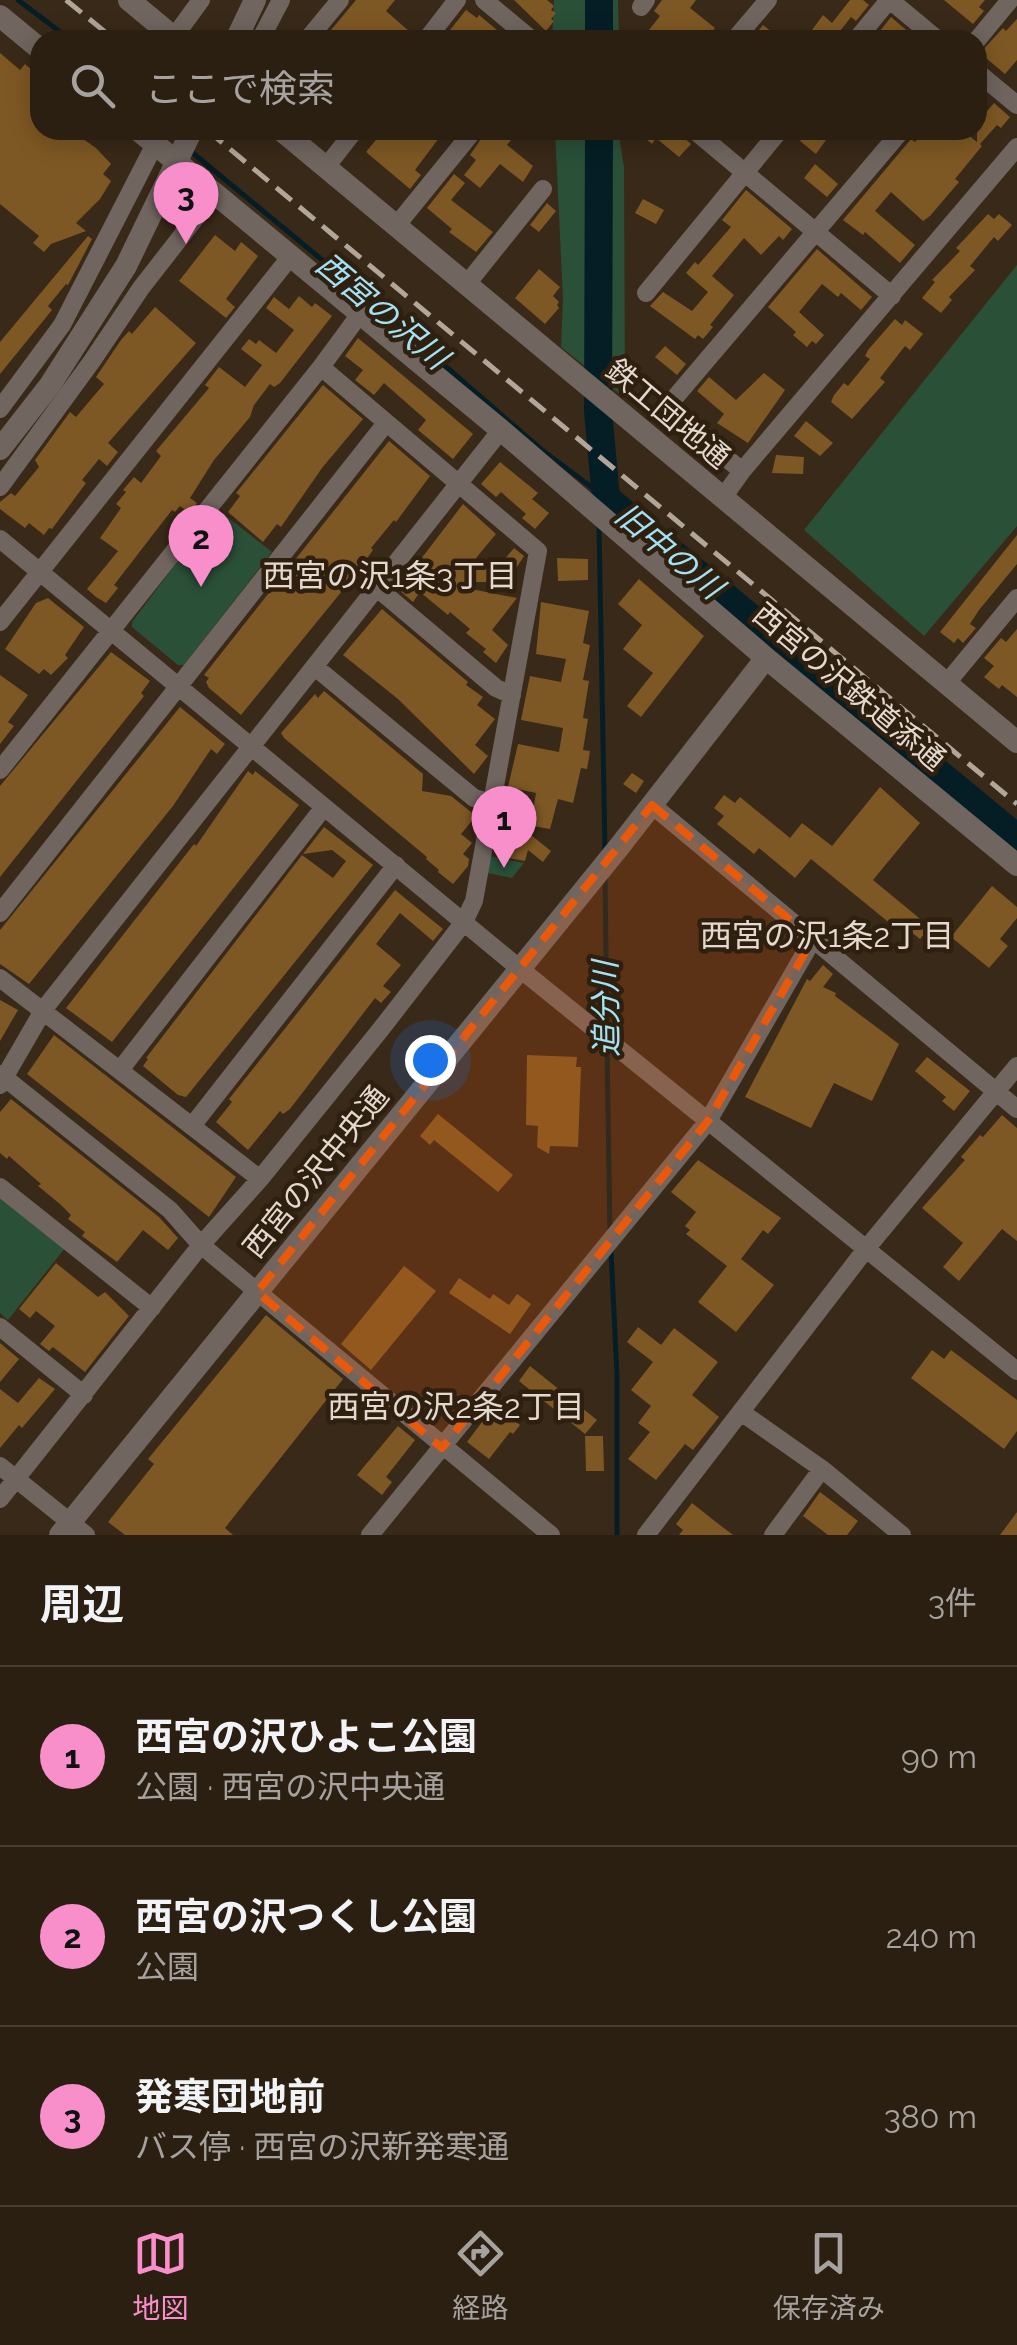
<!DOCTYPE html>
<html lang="ja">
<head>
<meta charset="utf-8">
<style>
	body { margin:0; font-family:Raleway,"Noto Sans JP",sans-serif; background:#33271b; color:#f1f3f6 }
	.you { position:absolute; left:430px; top:1060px; width:35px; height:35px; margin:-25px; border:8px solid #fff; border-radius:50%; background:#1a73e8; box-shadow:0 0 0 15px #1a73e833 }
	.badge { display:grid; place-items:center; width:65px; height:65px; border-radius:50%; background:#f98fca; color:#111; font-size:32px; font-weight:700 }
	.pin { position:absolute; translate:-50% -82px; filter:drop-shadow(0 2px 5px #0008) }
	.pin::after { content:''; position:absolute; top:52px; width:35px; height:30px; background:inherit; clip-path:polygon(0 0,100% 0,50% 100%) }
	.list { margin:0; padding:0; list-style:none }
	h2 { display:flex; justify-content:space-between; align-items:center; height:130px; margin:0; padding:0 40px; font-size:42px }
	h2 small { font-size:32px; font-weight:400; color:#a6a29f }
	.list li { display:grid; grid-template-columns:65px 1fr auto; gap:30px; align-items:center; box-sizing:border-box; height:180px; padding:0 40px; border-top:2px solid #473d32 }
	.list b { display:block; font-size:38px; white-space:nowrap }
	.list p { margin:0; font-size:32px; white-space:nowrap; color:#a6a29f }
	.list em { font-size:32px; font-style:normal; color:#a6a29f }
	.icon { flex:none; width:55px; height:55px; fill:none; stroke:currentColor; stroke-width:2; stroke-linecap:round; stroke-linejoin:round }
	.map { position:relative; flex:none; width:1017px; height:1535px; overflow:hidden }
	.search { position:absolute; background:#2b1f12; box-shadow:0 5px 25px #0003; left:30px; right:30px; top:30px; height:110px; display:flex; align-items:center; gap:25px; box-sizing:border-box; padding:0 35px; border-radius:30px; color:#a6a29f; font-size:38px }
	.sheet { height:670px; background:#2b1f12 }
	nav { display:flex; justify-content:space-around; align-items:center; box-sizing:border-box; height:140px; border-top:2px solid #473d32; background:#2b1f12; font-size:28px; color:#a6a29f }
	nav a { display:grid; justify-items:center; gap:5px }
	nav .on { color:#f98fca }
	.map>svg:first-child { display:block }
	.green { fill:#2a5038 }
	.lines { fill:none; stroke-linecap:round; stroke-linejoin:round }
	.stream { stroke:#051e25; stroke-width:5 }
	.river { stroke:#051e25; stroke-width:28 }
	.building { fill:#7e5824 }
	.minor { stroke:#70655f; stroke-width:18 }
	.tertiary { stroke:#70655f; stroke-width:22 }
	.rail { stroke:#b2a69a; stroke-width:5; stroke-dasharray:20 10; stroke-linecap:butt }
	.tertiary-bridge { stroke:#70655f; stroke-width:22 }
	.marked { fill:#e8590c; fill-opacity:0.2; stroke:#e8590c; stroke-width:8; stroke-dasharray:20 12; stroke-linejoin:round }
	.labels { text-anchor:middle; stroke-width:9; stroke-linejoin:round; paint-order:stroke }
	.street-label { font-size:30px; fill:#e4d9cf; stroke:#2f1f0f }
	.water-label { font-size:32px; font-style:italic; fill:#a3e2f5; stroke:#2f1f0f }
	.neighbourhood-label { font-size:32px; fill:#e4d9cf; stroke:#2f1f0f }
</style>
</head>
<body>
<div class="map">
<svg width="1017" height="1535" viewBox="0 0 1017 1535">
	<rect width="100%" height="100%" fill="#392918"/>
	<path class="green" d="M 554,0 L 618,0 L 619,40 L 552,40 Z
		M 555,130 L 618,130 L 624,167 L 625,398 L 561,347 L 563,299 Z
		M 1017,265 L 1017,526 L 924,636 L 804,530 Z
		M 217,509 L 272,552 L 184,665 L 178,665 L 132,627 L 132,622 Z
		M 490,856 L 524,863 L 512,878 L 487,873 Z
		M 0,1194 L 65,1248 L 8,1320 L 0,1313 Z"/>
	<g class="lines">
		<path class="stream" d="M 18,0 L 71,40
			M 167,130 L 180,142
			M 188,149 L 344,278 L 542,450 L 606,498
			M 599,526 L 605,850
			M 605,876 L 607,1035
			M 607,1046 L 610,1235
			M 611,1251 L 617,1376 L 617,1535"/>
		<path class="river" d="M 599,0 L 599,40
			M 599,130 L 598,411 L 606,498 L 1017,838"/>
	</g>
	<path class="building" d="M 356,0 L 395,0 L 386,11 L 410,32 L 403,40 L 343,40 L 331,30 Z
		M 514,0 L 547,0 L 554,6 L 551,10 L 556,13 L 551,19 L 554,21 L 546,31 Z
		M 662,0 L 696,0 L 690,8 L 715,28 L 705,40 L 641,40 L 660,16 L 654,11 Z
		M 850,0 L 863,0 L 869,5 L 856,21 L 851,17 L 833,40 L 824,40 L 812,30 L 823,15 L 832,23 Z
		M 944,0 L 985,0 L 979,7 L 984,11 L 973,24 Z
		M 466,10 L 477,18 L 479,15 L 509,40 L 442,40 Z
		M 891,17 L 918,40 L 891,40 L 880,31 Z
		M 1017,19 L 1017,60 L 1005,74 L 980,53 L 1003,28 L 1006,31 Z
		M 763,25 L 782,40 L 751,40 Z
		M 0,53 L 20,70 L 25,64 L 40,77 L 40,91 L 33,99 L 40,105 L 40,130 L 70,130 L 96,148 L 111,164 L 103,174 L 111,181 L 100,199 L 76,223 L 86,231 L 51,244 L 44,252 L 33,243 L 39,236 L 0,204 Z
		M 994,103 L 1010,117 L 1001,128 L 997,125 L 980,144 L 982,146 L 955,179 L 959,182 L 930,216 L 923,221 L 891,192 L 875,211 L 915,245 L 900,263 L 865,232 L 863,235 L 843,220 L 911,139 L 915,142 L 926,130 L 962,130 L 977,142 L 977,123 Z
		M 384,130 L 445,130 L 415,170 L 421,175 L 410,189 L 366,152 Z
		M 487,130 L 519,130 L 507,145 L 533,166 L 523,182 L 500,164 L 480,188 L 464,175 L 476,160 L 470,155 Z
		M 635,130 L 675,130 L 691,144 L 679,157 L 656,138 L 652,144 Z
		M 808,130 L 833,130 L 816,154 L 800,141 Z
		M 815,164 L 838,184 L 827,197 L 804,178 Z
		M 454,174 L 465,183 L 451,200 L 493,232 L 476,252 L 449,232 L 452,229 L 427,208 Z
		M 746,190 L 792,229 L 783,240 L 779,236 L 761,255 L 744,238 L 712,276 L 734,295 L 710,325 L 713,327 L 703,339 L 698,335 L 695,339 L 650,306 L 663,292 L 692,311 L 708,292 L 686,273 L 695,262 L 698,265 L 731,227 L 722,220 Z
		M 643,199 L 664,210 L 656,224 L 635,213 Z
		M 547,203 L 556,211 L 539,232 L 530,225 Z
		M 988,214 L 994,219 L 999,214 L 1012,225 L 998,241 L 994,237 L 970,266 L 975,270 L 949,297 L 952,300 L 941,313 L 922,298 L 935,282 L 932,280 L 960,251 L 956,248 Z
		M 215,235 L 235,251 L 241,242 L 258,256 L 226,299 L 235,307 L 226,318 L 179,281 Z
		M 88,236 L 92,239 L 68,285 L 66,284 L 48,306 L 52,310 L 0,374 L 0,342 Z
		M 817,249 L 872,297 L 861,310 L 841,293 L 838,297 L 822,284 L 799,312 L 824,335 L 816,344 L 812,341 L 807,347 L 793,335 L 796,332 L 768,307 Z
		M 539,269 L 560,287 L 553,296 L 559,302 L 557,305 L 559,308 L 545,324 L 515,298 Z
		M 299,296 L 312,307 L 315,303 L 332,316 L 280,383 L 274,387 L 270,384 L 254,405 L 250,417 L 214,460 L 190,498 L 197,503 L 189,513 L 180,506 L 175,512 L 172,510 L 114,585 L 118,588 L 106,603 L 96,597 L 87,589 L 118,551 L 100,538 L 121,508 L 116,504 L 126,492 L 123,490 L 134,477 L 141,483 L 161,456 L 156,451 L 209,388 L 205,385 L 219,367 L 245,387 L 262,365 L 241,349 L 249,339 L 256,344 L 259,340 L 276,353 L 294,330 L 266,308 L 274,297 L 289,309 Z
		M 155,307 L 196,343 L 108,443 L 118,452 L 107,466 L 99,459 L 82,480 L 86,483 L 52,529 L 49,528 L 44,535 L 29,523 L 25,528 L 0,509 L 0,502 L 11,493 L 15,496 L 39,467 L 35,460 L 70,412 L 76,417 L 104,384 L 96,377 L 121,340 L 129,331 L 132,334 Z
		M 895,319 L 902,325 L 905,320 L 923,334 L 910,350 L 905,346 L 880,378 L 885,382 L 852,419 L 831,402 L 834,395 L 844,383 L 848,386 L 870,359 L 865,356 L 868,350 Z
		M 358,338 L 473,434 L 453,459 L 418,430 L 426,420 L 384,383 L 374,395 L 355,380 L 363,370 L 345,356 Z
		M 665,346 L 686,364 L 677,375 L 655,357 Z
		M 764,373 L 785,390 L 748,443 L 717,423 L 724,414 L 697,391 L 709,377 L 736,400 Z
		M 323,385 L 363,419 L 322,468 L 281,527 L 277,524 L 263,542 L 228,512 L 240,496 L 236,493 Z
		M 806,421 L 833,443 L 820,456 L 794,436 Z
		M 389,441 L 430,476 L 396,522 L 394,520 L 371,548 L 373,550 L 351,580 L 241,715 L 209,688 L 206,682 L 209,678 L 204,675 Z
		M 776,455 L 804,457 L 803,474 L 772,473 Z
		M 500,462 L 538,493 L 532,499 L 549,513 L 535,529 L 522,518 L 526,514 L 501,492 L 496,497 L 481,484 Z
		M 463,504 L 496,534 L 476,558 L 493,573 L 514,548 L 524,556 L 507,582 L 472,582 L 471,589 L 517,598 L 492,630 L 508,645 L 496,663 L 483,652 L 486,649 L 466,633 L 470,629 L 450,612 L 448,615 L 420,592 L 413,602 L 398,589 Z
		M 1017,535 L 1017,564 L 979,610 L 970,624 L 976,628 L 963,643 L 958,638 L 954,643 L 940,632 Z
		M 557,558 L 588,559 L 588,580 L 558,581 Z
		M 639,579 L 704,636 L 641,717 L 627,706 L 653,673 L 623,649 L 642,625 L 618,604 Z
		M 48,598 L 84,627 L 65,655 L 68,658 L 51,675 L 44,669 L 39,674 L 5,649 L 36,603 Z
		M 541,602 L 589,611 L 583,643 L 590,645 L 583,680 L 589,681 L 583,718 L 588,719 L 583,750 L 590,751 L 587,769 L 581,768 L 573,803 L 558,799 L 550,829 L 516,823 L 551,851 L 543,862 L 528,850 L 525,861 L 508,858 L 512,830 L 500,827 L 504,809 L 532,816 L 536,793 L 508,787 L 518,744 L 559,752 L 563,728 L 521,720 L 530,676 L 561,682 L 566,659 L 536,654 Z
		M 382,609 L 468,682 L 466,685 L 483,697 L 477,705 L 495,719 L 475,745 L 488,756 L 474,774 L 398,699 L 343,655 Z
		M 1017,629 L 1017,697 L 1002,685 L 999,689 L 984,677 L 994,666 L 984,658 L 1001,638 L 1006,642 Z
		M 111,652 L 150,681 L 141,693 L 144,696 L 0,877 L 0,786 Z
		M 0,675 L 28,695 L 8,722 L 14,726 L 0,744 Z
		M 324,691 L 423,774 L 422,791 L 451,796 L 476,816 L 461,834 L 472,843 L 463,854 L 469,859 L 468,866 L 453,884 L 438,872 L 439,870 L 426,859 L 427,857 L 284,738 L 281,733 L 315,694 L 318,698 Z
		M 180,707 L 225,744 L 217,754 L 211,749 L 173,806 L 29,984 L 0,964 L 0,930 Z
		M 248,771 L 253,775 L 255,771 L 299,805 L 112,1042 L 66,1008 L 194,844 L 196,846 Z
		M 632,773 L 644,781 L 636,793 L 623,784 Z
		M 880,787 L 920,823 L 873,880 L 930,927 L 920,939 L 901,924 L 897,929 L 811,859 L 795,878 L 759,848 L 754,854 L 717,824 L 724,816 L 714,808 L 724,795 L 735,803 L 740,797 L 790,838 L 802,823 L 832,846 Z
		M 324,827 L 373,865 L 191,1091 L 186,1097 L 178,1095 L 143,1066 L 148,1059 L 146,1058 L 302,855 L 333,878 L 346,861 L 332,850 L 303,854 Z
		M 992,886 L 1017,907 L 1017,918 L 1000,939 L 1008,946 L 989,968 L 951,937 Z
		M 395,890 L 443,929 L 433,941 L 400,913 L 376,944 L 401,965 L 383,986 L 391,992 L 381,1003 L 375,998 L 290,1109 L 283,1114 L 280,1111 L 248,1150 L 216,1122 L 232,1102 L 229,1099 Z
		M 823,965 L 833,974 L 823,987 L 836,993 L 835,996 L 899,1044 L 872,1101 L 834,1083 L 811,1128 L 745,1097 L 807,979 L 810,981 Z
		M 0,1000 L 18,1010 L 0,1041 Z
		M 54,1035 L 236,1177 L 209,1217 L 27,1074 Z
		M 527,1055 L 577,1057 L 576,1067 L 581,1067 L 578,1147 L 550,1146 L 549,1154 L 537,1147 L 538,1126 L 526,1125 Z
		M 927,1057 L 970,1091 L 954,1111 L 942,1101 L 946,1097 L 915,1071 Z
		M 11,1099 L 159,1217 L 178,1238 L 168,1250 L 143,1230 L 117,1262 L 82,1236 L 85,1232 L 68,1219 L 71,1215 L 60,1204 L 38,1186 L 41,1184 L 9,1156 L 7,1159 L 0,1153 L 0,1112 Z
		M 438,1114 L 513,1175 L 498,1192 L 434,1140 L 430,1145 L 420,1136 Z
		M 1002,1115 L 1017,1128 L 1017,1241 L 1002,1229 L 959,1281 L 943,1267 L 963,1243 L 922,1208 L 965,1160 L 961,1157 L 980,1135 L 983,1137 Z
		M 698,1160 L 781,1218 L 768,1234 L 763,1230 L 741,1259 L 774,1285 L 736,1332 L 698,1302 L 727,1266 L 686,1234 L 690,1230 L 685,1226 L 696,1212 L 671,1192 Z
		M 56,1263 L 98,1297 L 105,1292 L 129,1316 L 85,1372 L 53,1347 L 49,1351 L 40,1344 L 55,1326 L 36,1311 L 30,1318 L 19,1309 Z
		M 404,1266 L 436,1291 L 371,1370 L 341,1344 Z
		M 459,1278 L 490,1299 L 493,1294 L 509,1305 L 517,1294 L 531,1304 L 510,1334 L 449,1293 Z
		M 266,1315 L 343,1379 L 225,1528 L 233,1535 L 125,1535 L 108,1522 L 154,1464 L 148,1459 Z
		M 638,1327 L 661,1345 L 674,1328 L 718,1362 L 692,1395 L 719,1417 L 693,1450 L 685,1444 L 656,1480 L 628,1459 L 650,1432 L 638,1423 L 651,1406 L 631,1390 L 653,1362 L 627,1342 Z
		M 0,1343 L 19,1359 L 0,1382 Z
		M 932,1350 L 944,1359 L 951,1350 L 1017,1400 L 1017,1431 L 1004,1449 L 911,1378 Z
		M 530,1366 L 597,1420 L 585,1434 L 519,1381 Z
		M 39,1378 L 55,1389 L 22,1428 L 19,1425 L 0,1448 L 0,1389 L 18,1403 Z
		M 494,1406 L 520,1425 L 513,1434 L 510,1432 L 489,1459 L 467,1442 Z
		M 398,1426 L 415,1440 L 386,1477 L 392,1482 L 382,1495 L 357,1475 Z
		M 585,1436 L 603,1436 L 604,1471 L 586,1471 Z
		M 820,1492 L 858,1521 L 847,1535 L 828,1535 L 803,1516 Z
		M 692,1503 L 716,1522 L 733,1535 L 679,1535 L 683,1530 L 676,1524 Z
		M 1017,1512 L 1017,1535 L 1000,1535 Z"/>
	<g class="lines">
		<path class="minor" d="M 484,0 L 532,40
			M 890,0 L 938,40
			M 641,7 L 646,0
			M 174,37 L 201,0
			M 260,40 L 281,0
			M 307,40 L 340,0
			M 426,40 L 457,0
			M 734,40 L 768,0
			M 856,40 L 889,0
			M 977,40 L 1010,0
			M 977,72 L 1017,105
			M 694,130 L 892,296
			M 326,167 L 355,130
			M 396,226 L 474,130
			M 466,285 L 543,189
			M 646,293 L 780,130
			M 0,409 L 62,325 L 155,144
			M 742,471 L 666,408 L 902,130
			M 0,487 L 92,361 L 141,288 L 215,193
			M 722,499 L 742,471 L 1017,147
			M 0,539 L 519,968 L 1017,1371
			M 376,587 L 496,688 L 512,695
			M 0,622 L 291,256
			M 315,667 L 474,798 L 492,803
			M 946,684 L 1017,598
			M 0,770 L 321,367 L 360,314
			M 652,805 L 1017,1109
			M 0,913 L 386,423
			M 0,978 L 260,1179
			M 120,1070 L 324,807
			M 0,1074 L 170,1210 L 201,1245 L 551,1535
			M 0,1085 L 44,1009 L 501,430
			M 192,1126 L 396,865
			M 0,1187 L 152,1308
			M 0,1327 L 84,1395
			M 741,1412 L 822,1469 L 902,1535
			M 0,1466 L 86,1535
			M 0,1499 L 201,1245 L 260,1179 L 381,1029 L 464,922 L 474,901 L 538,551 L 321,367
			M 370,1535 L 708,1121 L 813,939
			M 646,1535 L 866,1249 L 1017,1066
			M 773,1535 L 822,1469"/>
		<path class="tertiary" d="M 129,0 L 177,40
			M 0,16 L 40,49
			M 236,40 L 255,0
			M 138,130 L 501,430 L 766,658 L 1017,865
			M 281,130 L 1017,742
			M 60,1535 L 619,847 L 766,658"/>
		<path class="rail" d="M 66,0 L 115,40
			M 207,130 L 1017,804"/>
		<path class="tertiary-bridge" d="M 0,449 L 50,385 L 126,266 L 192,130"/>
	</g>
	<path class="marked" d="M 652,805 L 813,939 L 708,1121 L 442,1448 L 257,1292 Z"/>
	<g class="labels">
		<g class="street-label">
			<text transform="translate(668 414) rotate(40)" y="10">鉄工団地通</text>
			<text transform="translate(849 687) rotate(40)" y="10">西宮の沢鉄道添通</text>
			<text transform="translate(316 1172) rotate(-51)" y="10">西宮の沢中央通</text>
		</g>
		<g class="water-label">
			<text transform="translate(382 311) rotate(40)" y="11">西宮の沢川</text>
			<text transform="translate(669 551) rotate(40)" y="11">旧中の川</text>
			<text transform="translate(606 1009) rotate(-91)" y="11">追分川</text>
		</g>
		<g class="neighbourhood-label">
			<text x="390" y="587">西宮の沢1条3丁目</text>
			<text x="827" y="947">西宮の沢1条2丁目</text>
			<text x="456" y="1418">西宮の沢2条2丁目</text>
		</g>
	</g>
</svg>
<div class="you"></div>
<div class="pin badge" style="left:504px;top:868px">1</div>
<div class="pin badge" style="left:201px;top:587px">2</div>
<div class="pin badge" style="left:186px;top:244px">3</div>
<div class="search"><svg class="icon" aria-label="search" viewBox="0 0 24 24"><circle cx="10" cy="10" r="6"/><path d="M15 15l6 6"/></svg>ここで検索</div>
</div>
<section class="sheet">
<h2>周辺<small>3件</small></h2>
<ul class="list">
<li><span class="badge">1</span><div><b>西宮の沢ひよこ公園</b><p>公園 · 西宮の沢中央通</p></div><em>90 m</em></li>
<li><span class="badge">2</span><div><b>西宮の沢つくし公園</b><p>公園</p></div><em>240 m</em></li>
<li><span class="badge">3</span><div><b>発寒団地前</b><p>バス停 · 西宮の沢新発寒通</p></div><em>380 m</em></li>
</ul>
</section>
<nav>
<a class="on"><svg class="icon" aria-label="map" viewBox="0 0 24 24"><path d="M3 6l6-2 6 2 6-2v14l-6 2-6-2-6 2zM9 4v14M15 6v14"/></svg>地図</a>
<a><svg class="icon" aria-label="directions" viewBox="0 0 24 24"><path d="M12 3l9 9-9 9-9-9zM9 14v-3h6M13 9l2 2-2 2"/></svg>経路</a>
<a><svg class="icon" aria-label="saved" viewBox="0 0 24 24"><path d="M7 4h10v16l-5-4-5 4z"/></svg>保存済み</a>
</nav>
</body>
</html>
